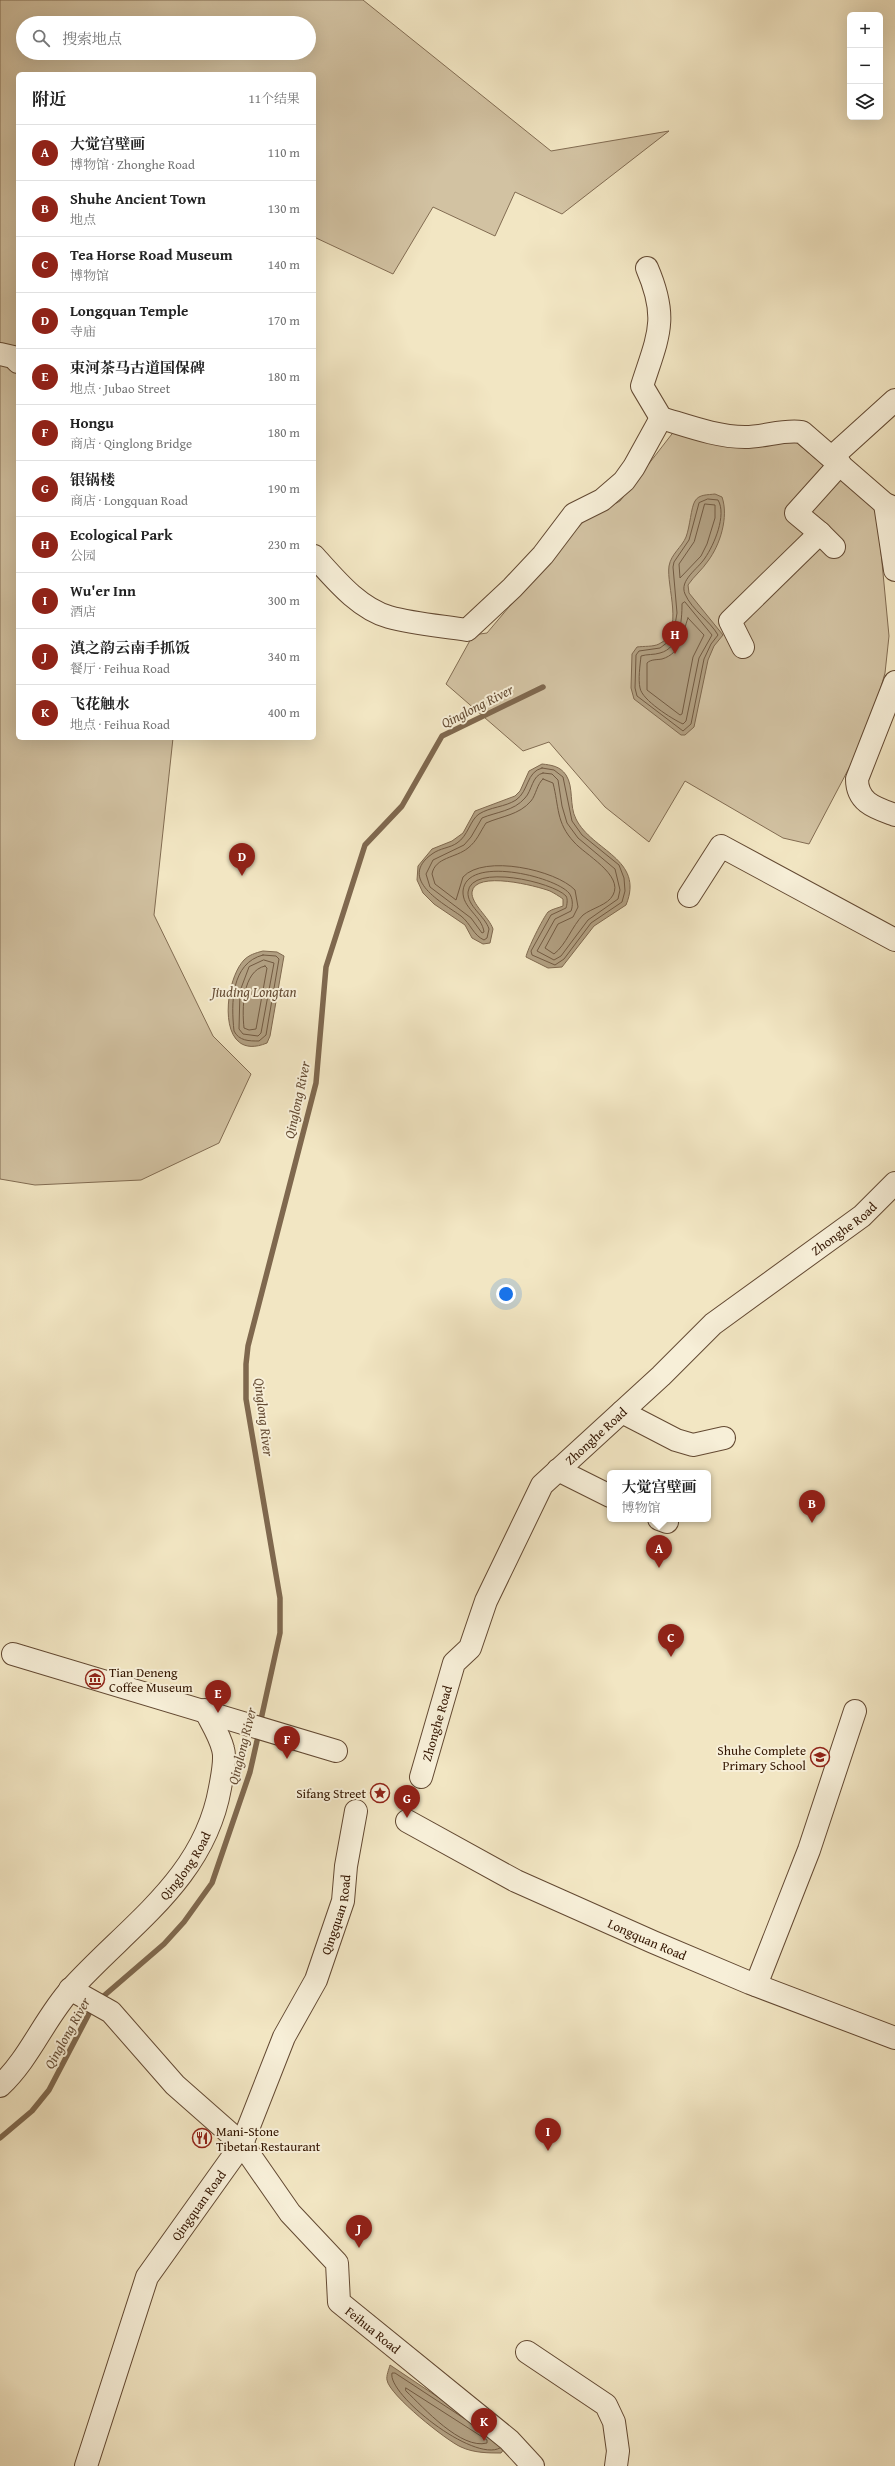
<!DOCTYPE html>
<html lang="zh">
<head>
<meta charset="utf-8">
<style>
	body { margin:0; font-family:"Gentium Book Plus","Noto Serif SC",serif; background:#f2f2f2; color:#222 }
	.controls { position:absolute; right:12px; top:12px; display:grid; overflow:hidden; border-radius:6px; box-shadow:0 4px 16px #0002 }
	.controls button { width:36px; height:36px; display:grid; place-items:center; padding:0; border:0; border-bottom:1px solid #e0e0e0; background:#fff; color:#222; font:20px sans-serif }
	.you { position:absolute; left:506px; top:1294px; width:14px; height:14px; margin:-10px; border:3px solid #fff; border-radius:50%; background:#1a73e8; box-shadow:0 0 0 6px #1a73e833 }
	.badge { display:grid; place-items:center; width:26px; height:26px; border-radius:50%; background:#8f2418; color:#fff; font-size:13px; font-weight:700 }
	.pin { position:absolute; translate:-50% -33px; filter:drop-shadow(0 1px 2px #0008) }
	.pin::after { content:''; position:absolute; top:21px; width:14px; height:12px; background:inherit; clip-path:polygon(0 0,100% 0,50% 100%) }
	.popup { position:absolute; left:607px; top:1470px; width:104px; height:52px; box-sizing:border-box; display:grid; place-content:center; border-radius:6px; background:#fff; filter:drop-shadow(0 1px 3px #0005); font-size:13px; white-space:nowrap; color:#767676 }
	.popup b { font-size:15px; color:#222 }
	.popup::after { content:''; position:absolute; left:50%; top:100%; margin-left:-8px; border:8px solid transparent; border-top-color:#fff }
	.list { margin:0; padding:0; list-style:none }
	h2 { display:flex; justify-content:space-between; align-items:center; height:52px; margin:0; padding:0 16px; font-size:17px }
	h2 small { font-size:13px; font-weight:400; color:#767676 }
	.list li { display:grid; grid-template-columns:26px 1fr auto; gap:12px; align-items:center; box-sizing:border-box; height:56px; padding:0 16px; border-top:1px solid #e0e0e0 }
	.list b { display:block; font-size:15px; white-space:nowrap }
	.list p { margin:0; font-size:13px; white-space:nowrap; color:#767676 }
	.list em { font-size:13px; font-style:normal; color:#767676 }
	.icon { flex:none; width:22px; height:22px; fill:none; stroke:currentColor; stroke-width:2; stroke-linecap:round; stroke-linejoin:round }
	.map { position:relative; flex:none; width:895px; height:2466px; overflow:hidden }
	.search { position:absolute; background:#fff; box-shadow:0 4px 16px #0002; left:16px; top:16px; width:300px; height:44px; display:flex; align-items:center; gap:10px; box-sizing:border-box; padding:0 14px; border-radius:22px; color:#767676; font-size:15px }
	.panel { position:absolute; background:#fff; box-shadow:0 4px 16px #0002; left:16px; top:72px; width:300px; height:668px; border-radius:6px }
	.map>svg:first-child { display:block }
	.green { fill:#d2c2a2; stroke:#826c52; fill-rule:evenodd }
	.water { fill:#b19f81; stroke:#7f684e }
	.lines { fill:none; stroke-linecap:round; stroke-linejoin:round }
	.shore { stroke:#725a41; stroke-width:1 }
	.stream { stroke:#7f684e; stroke-width:5.5 }
	.minor-casing { stroke:#634932; stroke-width:24 }
	.minor { stroke:#f7efd8; stroke-width:22 }
	.labels { text-anchor:middle; stroke-width:4; stroke-linejoin:round; paint-order:stroke }
	.street-label { font-size:13px; fill:#331501; stroke:#f7efd8 }
	.poi-label { font-size:13px; fill:#331501; stroke:#f7efd8; text-anchor:start }
	.water-label { font-size:14px; font-style:italic; fill:#654c34; stroke:#f7efd8 }
</style>
</head>
<body>
<div class="map">
<svg width="895" height="2466" viewBox="0 0 895 2466">
	<rect width="100%" height="100%" fill="#f2e6c3"/>
	<filter id="stains"><feTurbulence type="fractalNoise" baseFrequency=".005" numOctaves="4"/><feColorMatrix values="0 0 0 0 .2 0 0 0 0 .09 0 0 0 0 .02 0 0 0 .5 -.17"/></filter>
	<radialGradient id="worn" r=".72"><stop offset=".6" stop-color="#630" stop-opacity="0"/><stop offset="1" stop-color="#630" stop-opacity=".3"/></radialGradient>
	<path class="green" d="M 0,0 L 363,0 L 551,151 L 669,131 L 562,214 L 515,192 L 495,236 L 433,207 L 393,274 L 314,237 L 314,74 L 18,74 L 18,738 L 173,738 L 154,915 L 213,1036 L 251,1074 L 219,1143 L 141,1180 L 35,1185 L 0,1179 ZM 23,23 L 309,23 L 309,53 L 23,53 Z
		M 675,430 L 791,438 L 877,510 L 889,636 L 885,673 L 868,732 L 809,844 L 783,838 L 685,781 L 649,842 L 605,807 L 549,742 L 523,751 L 446,684 L 473,635 L 487,633 L 552,556 L 584,521 L 620,501 Z"/>
	<path class="water" d="M 715,494 L 722,497 C 729,517 720,545 708,561 C 702,570 694,576 688,585 L 689,593 L 723,635 L 714,646 L 708,660 L 694,727 L 685,735 L 681,735 L 634,699 L 631,688 L 632,654 L 637,647 C 644,646 653,647 659,644 C 685,632 666,586 669,566 C 671,554 682,547 686,537 C 690,527 691,507 695,501 C 699,494 708,495 715,494 Z
		M 542,764 C 551,765 560,766 566,775 C 574,787 569,806 576,819 C 592,851 645,859 626,905 L 594,926 L 562,967 L 548,968 L 526,957 C 527,950 543,918 548,912 C 552,909 558,908 563,906 L 563,899 C 559,896 554,893 550,891 C 537,886 475,870 472,892 C 471,904 489,917 493,929 L 490,943 L 483,944 L 472,938 L 465,925 L 434,904 L 423,893 L 417,880 L 418,866 L 432,849 L 452,841 L 463,833 L 475,811 L 515,796 L 520,791 L 529,771 Z
		M 263,951 L 277,952 L 284,956 L 270,1036 L 267,1043 C 216,1064 223,982 244,960 C 249,955 255,953 263,951 Z
		M 390,2365 L 508,2444 L 501,2453 C 488,2453 474,2453 461,2447 C 447,2441 389,2395 387,2380 C 386,2376 389,2369 390,2365 Z"/>
	<g class="lines">
		<path class="shore" d="M 708,499 L 718,500 C 727,515 714,545 705,558 C 698,569 679,580 685,594 C 692,610 710,621 718,635 L 711,644 L 704,659 L 691,724 L 683,731 L 637,696 L 635,688 L 636,655 L 639,651 L 660,648 L 668,642 L 674,631 L 677,613 L 673,567 L 674,562 L 689,540 L 699,503 Z
			M 705,504 L 715,505 L 715,518 L 707,544 L 701,556 L 680,578 L 679,564 L 694,542 Z
			M 685,602 L 712,635 L 699,658 L 686,721 L 683,724 C 672,719 642,700 640,688 C 638,679 640,666 641,656 C 647,654 654,655 660,653 C 680,648 682,621 682,604 Z
			M 688,618 L 704,635 L 693,657 L 682,714 L 680,715 L 647,690 L 647,663 C 651,659 657,660 662,659 C 682,653 682,634 688,618 Z
			M 542,768 L 554,770 L 563,777 L 572,821 L 582,835 L 619,865 L 624,878 L 625,891 L 622,902 L 591,923 L 564,959 L 555,965 L 532,955 L 531,951 L 551,915 L 566,908 C 567,905 568,899 566,896 C 553,882 471,863 468,892 C 467,906 485,916 489,929 L 487,938 L 484,940 C 473,935 471,924 461,916 C 443,903 397,879 432,854 C 440,848 450,848 457,843 C 468,836 470,820 479,814 C 490,807 505,807 516,800 C 529,791 526,772 542,768 Z
			M 543,773 L 552,774 L 558,780 L 562,806 L 567,823 L 578,838 L 615,869 L 620,890 L 618,899 L 588,920 L 561,956 L 554,960 L 537,951 L 555,919 L 571,911 C 573,906 573,898 569,893 C 554,876 466,855 463,891 C 462,908 482,916 484,932 L 482,933 L 471,918 L 430,887 L 426,874 L 433,860 L 464,845 L 471,837 L 482,818 C 496,812 514,811 525,798 C 532,791 532,775 543,773 Z
			M 543,779 L 553,783 C 559,806 556,823 574,842 C 584,854 624,875 613,895 C 608,905 592,908 583,915 C 572,926 566,945 554,954 L 545,948 L 558,924 L 573,917 L 578,907 L 575,890 C 556,870 484,854 463,877 L 456,900 L 435,884 L 432,874 C 435,857 456,858 468,848 C 477,841 480,832 486,823 C 502,816 519,815 531,801 C 536,795 537,784 543,779 Z
			M 263,955 L 276,956 L 279,959 L 266,1035 L 259,1041 C 249,1041 239,1041 234,1031 C 231,1003 231,963 263,955 Z
			M 264,960 L 274,963 L 261,1033 L 258,1036 L 243,1034 L 239,1029 L 240,991 L 249,967 Z
			M 265,966 L 267,968 L 256,1029 L 249,1030 L 244,1028 C 242,1009 242,971 265,966 Z
			M 406,2388 L 487,2440 L 487,2443 C 461,2450 424,2408 406,2391 Z
			M 465,2419 L 395,2373 L 392,2373 C 387,2394 473,2463 500,2448"/>
		<path class="stream" d="M 260,1724 L 280,1633 L 280,1598 L 246,1399 L 246,1364 L 248,1346 L 316,1083 L 326,967 L 365,845 L 402,806 L 442,736 L 543,687
			M 99,2000 L 164,1944 L 184,1922 L 212,1883 L 250,1772 L 259,1732
			M 0,2138 L 32,2111 L 49,2090 L 93,2006"/>
		<g class="minor-casing">
			<g id="minor">
				<path d="M 647,268 C 669,319 658,336 642,386 L 661,418 C 688,426 717,437 745,437 C 765,437 783,429 802,432 L 885,504 L 895,508"/>
				<path d="M 0,354 L 13,357 L 18,362"/>
				<path d="M 832,457 L 895,400"/>
				<path d="M 885,504 L 895,570"/>
				<path d="M 820,533 L 796,513 L 840,464"/>
				<path d="M 314,556 C 335,579 358,608 389,617 C 414,624 442,626 467,630 L 512,588 L 543,555 L 574,514 L 602,500 L 624,481 L 634,467 L 661,418"/>
				<path d="M 743,647 L 730,621 L 820,533 L 834,547"/>
				<path d="M 895,682 L 857,779 C 857,803 876,808 895,815"/>
				<path d="M 689,896 L 721,846 L 895,940"/>
				<path d="M 622,1412 L 676,1440 L 693,1445 L 724,1438"/>
				<path d="M 558,1470 L 610,1496"/>
				<path d="M 659,1519 L 667,1522"/>
				<path d="M 13,1654 L 336,1751"/>
				<path id="s1" d="M 421,1777 L 454,1663 L 470,1648 L 486,1601 L 542,1485 L 661,1376 L 713,1324 L 862,1216 L 895,1183"/>
				<path id="s2" d="M 407,1821 L 516,1881 L 653,1942 L 750,1983 L 895,2038"/>
				<path d="M 756,1985 L 809,1850 L 855,1711"/>
				<path id="s3" d="M 70,1989 L 111,2012 L 175,2085 L 242,2144 L 290,2213 L 337,2263 L 339,2302 L 509,2440 L 533,2466"/>
				<path id="s4" d="M 0,2086 C 30,2058 44,2019 71,1989 C 129,1925 204,1879 220,1788 C 222,1777 226,1759 223,1749 C 220,1736 211,1722 205,1710"/>
				<path d="M 527,2352 L 606,2405 L 614,2422 L 618,2451 L 616,2466"/>
				<path id="s5" d="M 86,2466 L 147,2277 L 242,2144 L 284,2037 L 316,1980 L 343,1901 L 346,1866 L 356,1811"/>
			</g>
		</g>
		<use href="#minor" class="minor"/>
	</g>
	<defs>
		<g id="museum-ring" transform="scale(1)"><circle r="9.5" fill="#f7efd8" stroke="#8f2418" stroke-width="1.5"/><path d="M0-6L6-3V-2H-6V-3ZM-5-1h2V3h-2ZM-1-1h2V3h-2ZM3-1h2V3H3ZM-6 4H6V6H-6Z" fill="#8f2418"/></g>
		<g id="school-ring" transform="scale(1)"><circle r="9.5" fill="#f7efd8" stroke="#8f2418" stroke-width="1.5"/><path d="M0-5L7-2L0 1L-7-2ZM-4 1L0 2.5L4 1V4Q0 6-4 4Z" fill="#8f2418"/></g>
		<g id="sight-ring" transform="scale(1)"><circle r="9.5" fill="#f7efd8" stroke="#8f2418" stroke-width="1.5"/><path d="M0-6L1.8-2.2L6-1.7L2.9 1.2L3.7 5.4L0 3.3L-3.7 5.4L-2.9 1.2L-6-1.7L-1.8-2.2Z" fill="#8f2418"/></g>
		<g id="restaurant-ring" transform="scale(1)"><circle r="9.5" fill="#f7efd8" stroke="#8f2418" stroke-width="1.5"/><path d="M-5-6h1v4h1v-4h1v4h1v-4h1v5L-1.5 .5V6h-2V.5L-5-1ZM5-6V6H3V1.5H1.5Q1.5-4 5-6Z" fill="#8f2418"/></g>
	</defs>
	<g fill-rule="evenodd">
		<use href="#museum-ring" x="95" y="1679"/>
		<use href="#school-ring" x="820" y="1757"/>
		<use href="#sight-ring" x="380" y="1793"/>
		<use href="#restaurant-ring" x="202" y="2138"/>
	</g>
	<g class="labels">
		<g class="street-label">
			<text dy="5" stroke="none"><textPath href="#s1" startOffset="716">Zhonghe Road</textPath></text>
			<text dy="5" stroke="none"><textPath href="#s1" startOffset="392">Zhonghe Road</textPath></text>
			<text dy="5" stroke="none"><textPath href="#s1" startOffset="56">Zhonghe Road</textPath></text>
			<text dy="5" stroke="none"><textPath href="#s4" startOffset="289">Qinglong Road</textPath></text>
			<text dy="5" stroke="none"><textPath href="#s5" startOffset="611">Qingquan Road</textPath></text>
			<text dy="5" stroke="none"><textPath href="#s2" startOffset="268">Longquan Road</textPath></text>
			<text dy="5" stroke="none"><textPath href="#s5" startOffset="287">Qingquan Road</textPath></text>
			<text dy="5" stroke="none"><textPath href="#s3" startOffset="469">Feihua Road</textPath></text>
		</g>
		<g class="poi-label">
			<text x="109" y="1677">Tian Deneng<tspan x="109" dy="15">Coffee Museum</tspan></text>
			<text x="806" y="1755" text-anchor="end">Shuhe Complete<tspan x="806" dy="15">Primary School</tspan></text>
			<text x="366" y="1798" text-anchor="end">Sifang Street</text>
			<text x="216" y="2136">Mani-Stone<tspan x="216" dy="15">Tibetan Restaurant</tspan></text>
		</g>
		<g class="water-label">
			<text transform="translate(477 706) rotate(-27)" y="5">Qinglong River</text>
			<text x="254" y="997">Jiuding Longtan</text>
			<text transform="translate(297 1100) rotate(-78)" y="5">Qinglong River</text>
			<text transform="translate(264 1417) rotate(83)" y="5">Qinglong River</text>
			<text transform="translate(242 1746) rotate(-76)" y="5">Qinglong River</text>
			<text transform="translate(67 2033) rotate(-61)" y="5">Qinglong River</text>
		</g>
	</g>
	<rect width="100%" height="100%" filter="url(#stains)"/>
	<rect width="100%" height="100%" fill="url(#worn)"/>
</svg>
<div class="controls">
<button>+</button>
<button>−</button>
<button><svg class="icon" aria-label="layers" viewBox="0 0 24 24"><path d="M12 4l9 5-9 5-9-5zM3 14l9 5 9-5"/></svg></button>
</div>
<div class="you"></div>
<div class="pin badge" style="left:659px;top:1568px">A</div>
<div class="popup"><b>大觉宫壁画</b>博物馆</div>
<div class="pin badge" style="left:812px;top:1523px">B</div>
<div class="pin badge" style="left:671px;top:1657px">C</div>
<div class="pin badge" style="left:242px;top:876px">D</div>
<div class="pin badge" style="left:218px;top:1713px">E</div>
<div class="pin badge" style="left:287px;top:1759px">F</div>
<div class="pin badge" style="left:407px;top:1818px">G</div>
<div class="pin badge" style="left:675px;top:654px">H</div>
<div class="pin badge" style="left:548px;top:2151px">I</div>
<div class="pin badge" style="left:359px;top:2248px">J</div>
<div class="pin badge" style="left:484px;top:2441px">K</div>
<div class="search"><svg class="icon" aria-label="search" viewBox="0 0 24 24"><circle cx="10" cy="10" r="6"/><path d="M15 15l6 6"/></svg>搜索地点</div>
<section class="panel">
<h2>附近<small>11个结果</small></h2>
<ul class="list">
<li><span class="badge">A</span><div><b>大觉宫壁画</b><p>博物馆 · Zhonghe Road</p></div><em>110 m</em></li>
<li><span class="badge">B</span><div><b>Shuhe Ancient Town</b><p>地点</p></div><em>130 m</em></li>
<li><span class="badge">C</span><div><b>Tea Horse Road Museum</b><p>博物馆</p></div><em>140 m</em></li>
<li><span class="badge">D</span><div><b>Longquan Temple</b><p>寺庙</p></div><em>170 m</em></li>
<li><span class="badge">E</span><div><b>束河茶马古道国保碑</b><p>地点 · Jubao Street</p></div><em>180 m</em></li>
<li><span class="badge">F</span><div><b>Hongu</b><p>商店 · Qinglong Bridge</p></div><em>180 m</em></li>
<li><span class="badge">G</span><div><b>银锅楼</b><p>商店 · Longquan Road</p></div><em>190 m</em></li>
<li><span class="badge">H</span><div><b>Ecological Park</b><p>公园</p></div><em>230 m</em></li>
<li><span class="badge">I</span><div><b>Wu'er Inn</b><p>酒店</p></div><em>300 m</em></li>
<li><span class="badge">J</span><div><b>滇之韵云南手抓饭</b><p>餐厅 · Feihua Road</p></div><em>340 m</em></li>
<li><span class="badge">K</span><div><b>飞花触水</b><p>地点 · Feihua Road</p></div><em>400 m</em></li>
</ul>
</section>
</div>
</body>
</html>
